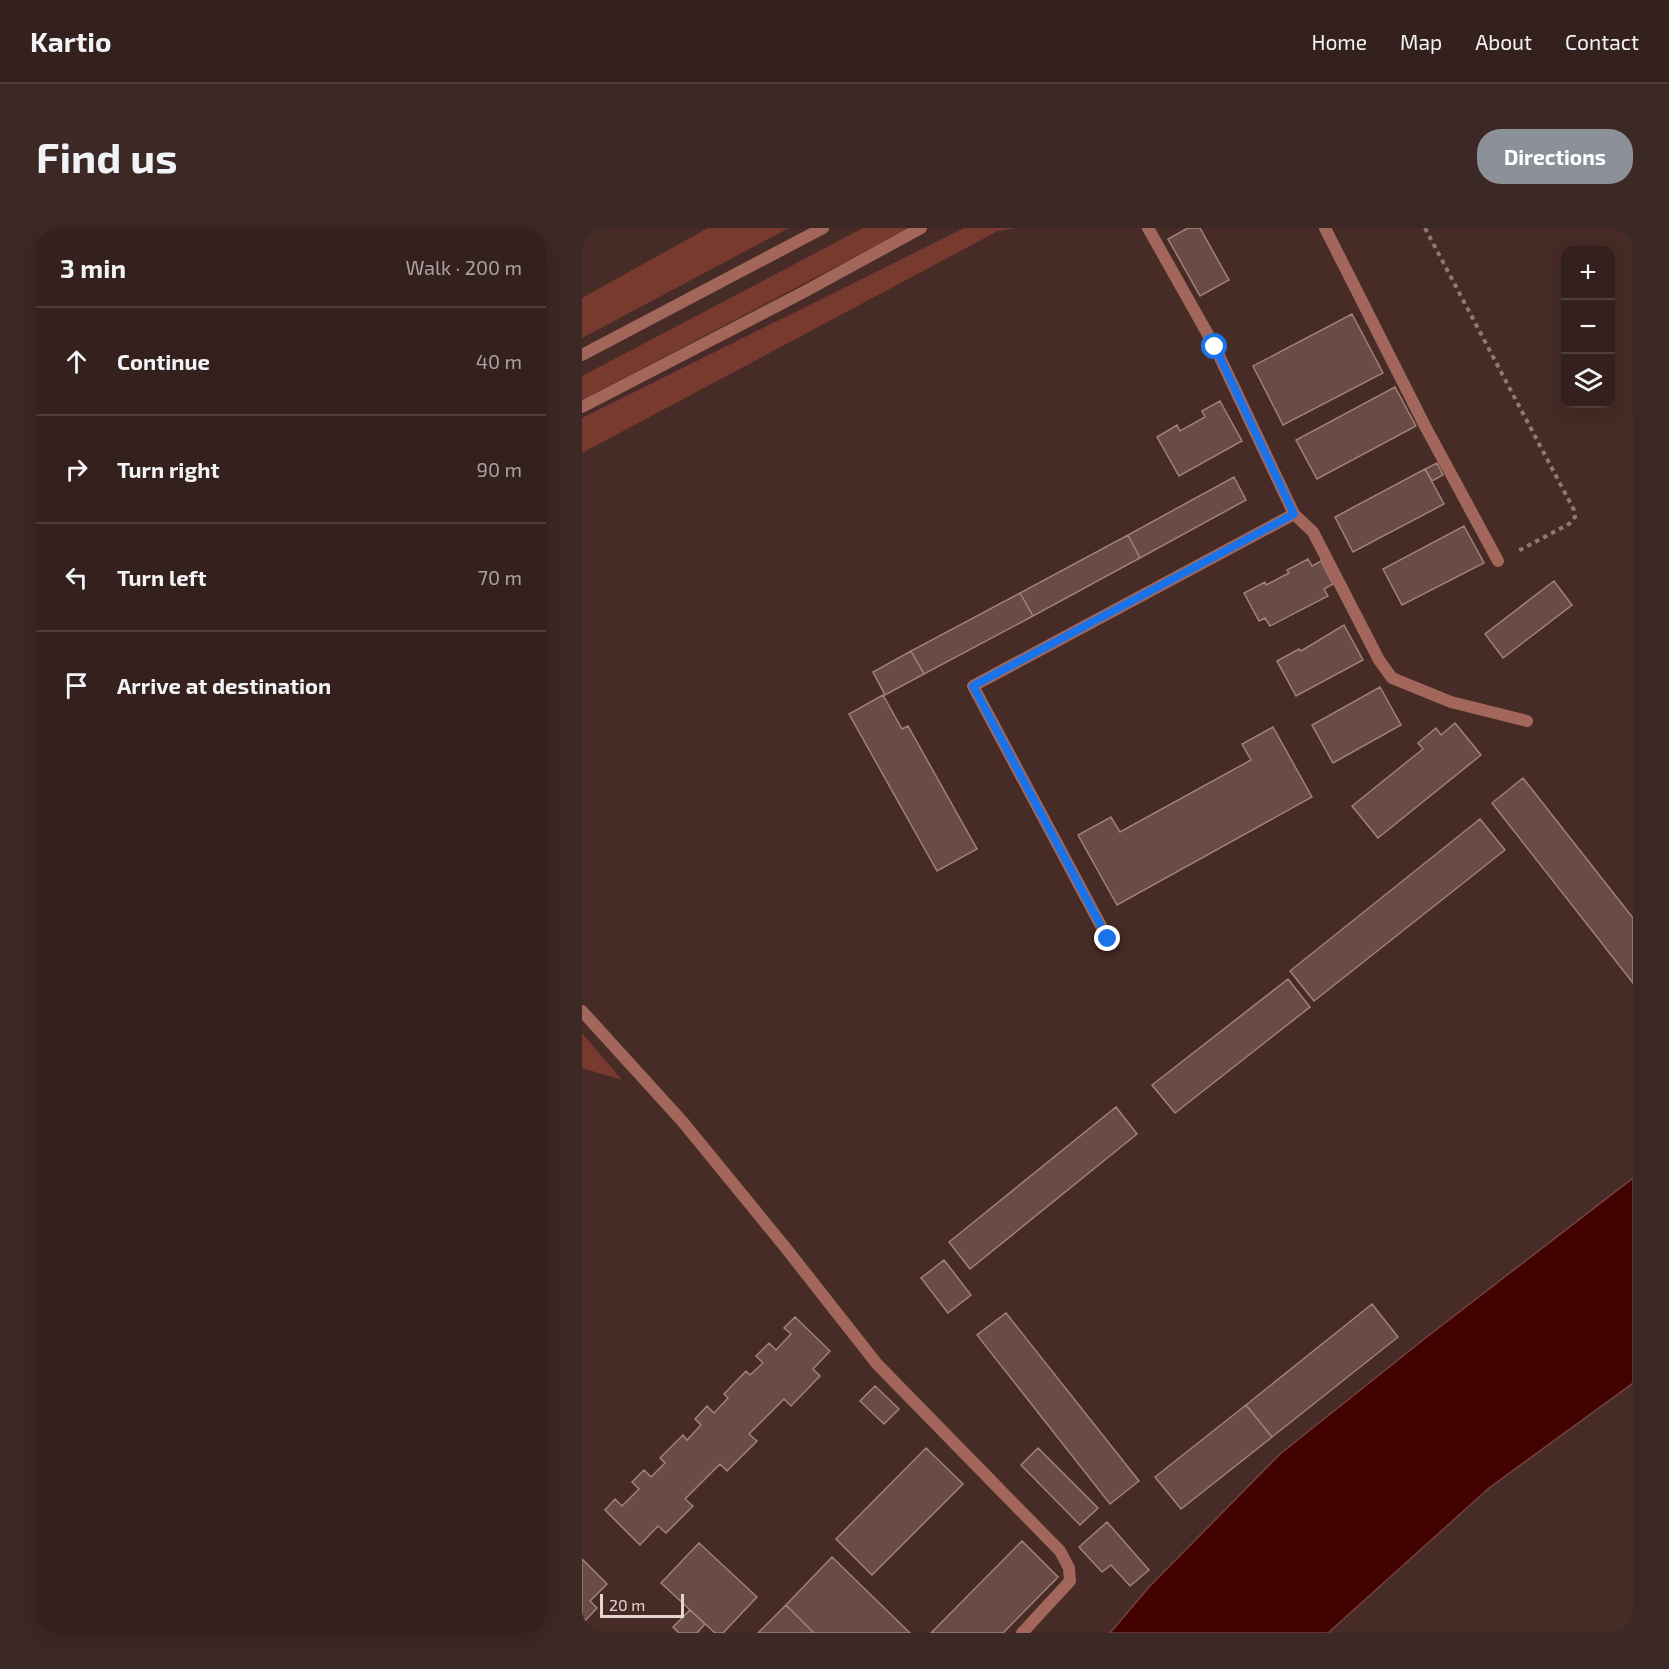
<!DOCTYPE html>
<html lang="en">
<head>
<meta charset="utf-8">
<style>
	body { margin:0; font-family:"Exo 2",sans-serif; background:#3c2825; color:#f1f3f6 }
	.controls { position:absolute; right:18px; top:18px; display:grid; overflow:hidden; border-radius:12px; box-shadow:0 6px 24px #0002 }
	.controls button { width:54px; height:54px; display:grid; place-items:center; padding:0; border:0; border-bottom:2px solid #4e3e3b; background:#34201c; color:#f1f3f6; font:30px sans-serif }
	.scale { position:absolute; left:18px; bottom:15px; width:84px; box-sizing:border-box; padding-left:6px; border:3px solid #e6d4d0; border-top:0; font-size:16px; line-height:21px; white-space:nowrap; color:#e6d4d0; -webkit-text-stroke:4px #462b26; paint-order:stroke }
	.stop { position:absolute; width:18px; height:18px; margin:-14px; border:4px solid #1a73e8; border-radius:50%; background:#fff }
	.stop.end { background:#1a73e8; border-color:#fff; box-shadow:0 2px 6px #0008 }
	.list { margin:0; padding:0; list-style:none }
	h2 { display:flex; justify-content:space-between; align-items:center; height:78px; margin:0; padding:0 24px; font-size:26px }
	h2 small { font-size:20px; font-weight:400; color:#a9a3a3 }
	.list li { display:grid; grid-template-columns:39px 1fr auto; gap:18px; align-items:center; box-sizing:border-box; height:108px; padding:0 24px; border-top:2px solid #4e3e3b }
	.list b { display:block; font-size:22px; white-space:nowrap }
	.list em { font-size:20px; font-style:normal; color:#a9a3a3 }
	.icon { flex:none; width:33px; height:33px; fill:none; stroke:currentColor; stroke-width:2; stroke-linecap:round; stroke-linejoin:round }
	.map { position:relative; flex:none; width:1051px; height:1405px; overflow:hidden; border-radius:24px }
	header { display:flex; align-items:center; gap:36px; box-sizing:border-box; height:84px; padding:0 30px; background:#34201c; border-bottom:2px solid #4e3e3b }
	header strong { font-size:28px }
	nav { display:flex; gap:33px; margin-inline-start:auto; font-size:21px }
	.intro { display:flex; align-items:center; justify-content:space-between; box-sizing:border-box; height:144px; padding:0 36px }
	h1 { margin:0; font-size:42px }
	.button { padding:15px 27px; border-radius:24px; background:#8c9099; color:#fff; font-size:21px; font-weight:700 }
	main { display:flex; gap:36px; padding:0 36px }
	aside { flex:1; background:#34201c; border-radius:24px; box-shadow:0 6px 24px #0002 }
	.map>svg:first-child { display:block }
	.green { fill:#783a2f }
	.water { fill:#420300; stroke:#73423e; stroke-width:1.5 }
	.building { fill:#694c46; stroke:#a1817a; stroke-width:1.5 }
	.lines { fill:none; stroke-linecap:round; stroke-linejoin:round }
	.path { stroke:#907974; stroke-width:4; stroke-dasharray:4.5 4.5; stroke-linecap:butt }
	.service { stroke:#a2665a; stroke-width:12 }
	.minor { stroke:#a2665a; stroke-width:12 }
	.tertiary { stroke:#a2665a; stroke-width:12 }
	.route { stroke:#1a73e8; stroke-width:8 }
</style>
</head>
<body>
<header>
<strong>Kartio</strong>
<nav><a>Home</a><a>Map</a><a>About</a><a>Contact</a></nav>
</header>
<div class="intro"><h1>Find us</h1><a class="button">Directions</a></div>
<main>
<aside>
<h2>3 min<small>Walk · 200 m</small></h2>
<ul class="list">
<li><svg class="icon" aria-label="ahead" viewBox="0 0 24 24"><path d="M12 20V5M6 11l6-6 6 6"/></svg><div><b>Continue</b></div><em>40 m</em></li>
<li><svg class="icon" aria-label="right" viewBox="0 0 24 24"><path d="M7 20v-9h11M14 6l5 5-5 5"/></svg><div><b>Turn right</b></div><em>90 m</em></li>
<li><svg class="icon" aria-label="left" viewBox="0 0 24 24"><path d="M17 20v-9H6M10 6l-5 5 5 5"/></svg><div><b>Turn left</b></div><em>70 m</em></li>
<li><svg class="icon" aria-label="arrive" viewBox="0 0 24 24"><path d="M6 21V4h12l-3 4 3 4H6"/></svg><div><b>Arrive at destination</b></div></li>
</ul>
</aside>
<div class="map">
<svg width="1051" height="1405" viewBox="0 0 1051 1405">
	<rect width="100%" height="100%" fill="#462b26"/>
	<path class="green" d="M 126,0 L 207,0 L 0,110 L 0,70 Z
		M 281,0 L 328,0 L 0,172 L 0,148 Z
		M 382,0 L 434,0 L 416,3 L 0,225 L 0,190 Z
		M 0,805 L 40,852 L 0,840 Z"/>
	<path class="water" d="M 1051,950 L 1051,1155 L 907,1260 L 746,1405 L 528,1405 L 568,1358 L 698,1226 L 846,1108 Z"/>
	<path class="building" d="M 606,0 L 618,0 L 647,52 L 618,68 L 586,11 Z
		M 770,86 L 801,145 L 701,197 L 671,138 Z
		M 813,159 L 834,198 L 735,251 L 714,212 Z
		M 638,173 L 660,213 L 597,248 L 575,209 L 595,197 L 598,203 L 623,189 L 620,183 Z
		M 855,235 L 861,247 L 850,253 L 843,241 Z
		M 843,241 L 862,276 L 771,324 L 753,289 Z
		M 652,249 L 664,272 L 558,330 L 546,307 Z
		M 882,298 L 902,335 L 820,377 L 801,341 Z
		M 546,307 L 558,330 L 451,388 L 438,365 Z
		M 726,331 L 730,338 L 739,333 L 751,356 L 742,361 L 746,368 L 688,398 L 683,390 L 677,393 L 662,365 L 683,354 L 684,357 L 707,345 L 705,342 Z
		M 972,353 L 990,377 L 921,430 L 903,406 Z
		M 438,365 L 451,388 L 342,446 L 329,423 Z
		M 762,397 L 781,432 L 714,468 L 695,433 L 717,421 L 719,423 Z
		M 329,423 L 342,446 L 303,467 L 291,444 Z
		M 798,459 L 819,497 L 751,535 L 730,497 Z
		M 301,467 L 320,501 L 326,498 L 395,621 L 355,643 L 267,486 Z
		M 873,495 L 899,527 L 796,610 L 770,578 L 841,521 L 836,515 L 854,500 L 859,507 Z
		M 691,499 L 730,569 L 535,677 L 496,607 L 529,589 L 538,604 L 669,532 L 660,516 Z
		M 941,550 L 1051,690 L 1051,755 L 910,575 Z
		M 898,591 L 923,622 L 732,773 L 708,743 Z
		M 706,751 L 728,779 L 593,885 L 570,857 Z
		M 534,879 L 555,906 L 388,1041 L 367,1014 Z
		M 362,1032 L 389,1067 L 366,1085 L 339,1050 Z
		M 790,1076 L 816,1109 L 690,1209 L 664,1177 Z
		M 424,1085 L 557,1253 L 528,1276 L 395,1107 Z
		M 213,1089 L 248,1123 L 231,1141 L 238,1148 L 209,1178 L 202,1171 L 167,1206 L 175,1213 L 145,1243 L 138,1236 L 103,1271 L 111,1278 L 84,1305 L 76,1298 L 58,1317 L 23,1282 L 33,1271 L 40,1278 L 57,1261 L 50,1254 L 62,1242 L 69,1249 L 83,1235 L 78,1230 L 101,1207 L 105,1212 L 119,1197 L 113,1191 L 125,1178 L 132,1185 L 146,1170 L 142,1166 L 164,1143 L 168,1147 L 181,1135 L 174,1128 L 187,1115 L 194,1122 L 209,1106 L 202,1100 Z
		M 293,1158 L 317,1181 L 302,1196 L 278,1173 Z
		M 664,1177 L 690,1209 L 599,1281 L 573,1249 Z
		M 344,1220 L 381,1256 L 290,1347 L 254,1311 Z
		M 456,1220 L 516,1280 L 498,1297 L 439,1237 Z
		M 525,1294 L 567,1342 L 548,1358 L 529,1337 L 520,1344 L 497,1319 Z
		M 440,1313 L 476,1349 L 421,1405 L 349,1405 Z
		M 117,1315 L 175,1369 L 141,1405 L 133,1405 L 79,1355 Z
		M 250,1329 L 328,1405 L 232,1405 L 204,1377 Z
		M 0,1331 L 25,1356 L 8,1373 L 15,1380 L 0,1396 Z
		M 204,1377 L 232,1405 L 176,1405 Z
		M 108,1382 L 123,1396 L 115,1405 L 97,1405 L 91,1399 Z"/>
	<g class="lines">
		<path class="path" d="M 843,0 L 992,282 L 993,289 L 987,296 L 934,324"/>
		<path class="service" d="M 526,711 L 391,458 L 712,286"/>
		<path class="minor" d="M 566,0 L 633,119 L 712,286 L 731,304 L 797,432 L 810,450 L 869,474 L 945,493
			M 743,0 L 843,198 L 916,333
			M 0,179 L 220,65 L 339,0
			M 0,783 L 100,893 L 203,1019 L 295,1136 L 478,1323 L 487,1340 L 488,1353 L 440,1405"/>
		<path class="tertiary" d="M 0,127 L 241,0"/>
	</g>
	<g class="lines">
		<path class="route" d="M 526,711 L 391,458 L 712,286 L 633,119"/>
	</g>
</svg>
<div class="controls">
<button>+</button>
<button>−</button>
<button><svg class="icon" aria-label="layers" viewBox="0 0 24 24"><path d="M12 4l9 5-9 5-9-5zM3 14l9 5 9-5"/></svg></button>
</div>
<div class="scale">20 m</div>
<div class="stop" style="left:633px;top:119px"></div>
<div class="stop end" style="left:526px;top:711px"></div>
</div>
</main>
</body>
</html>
